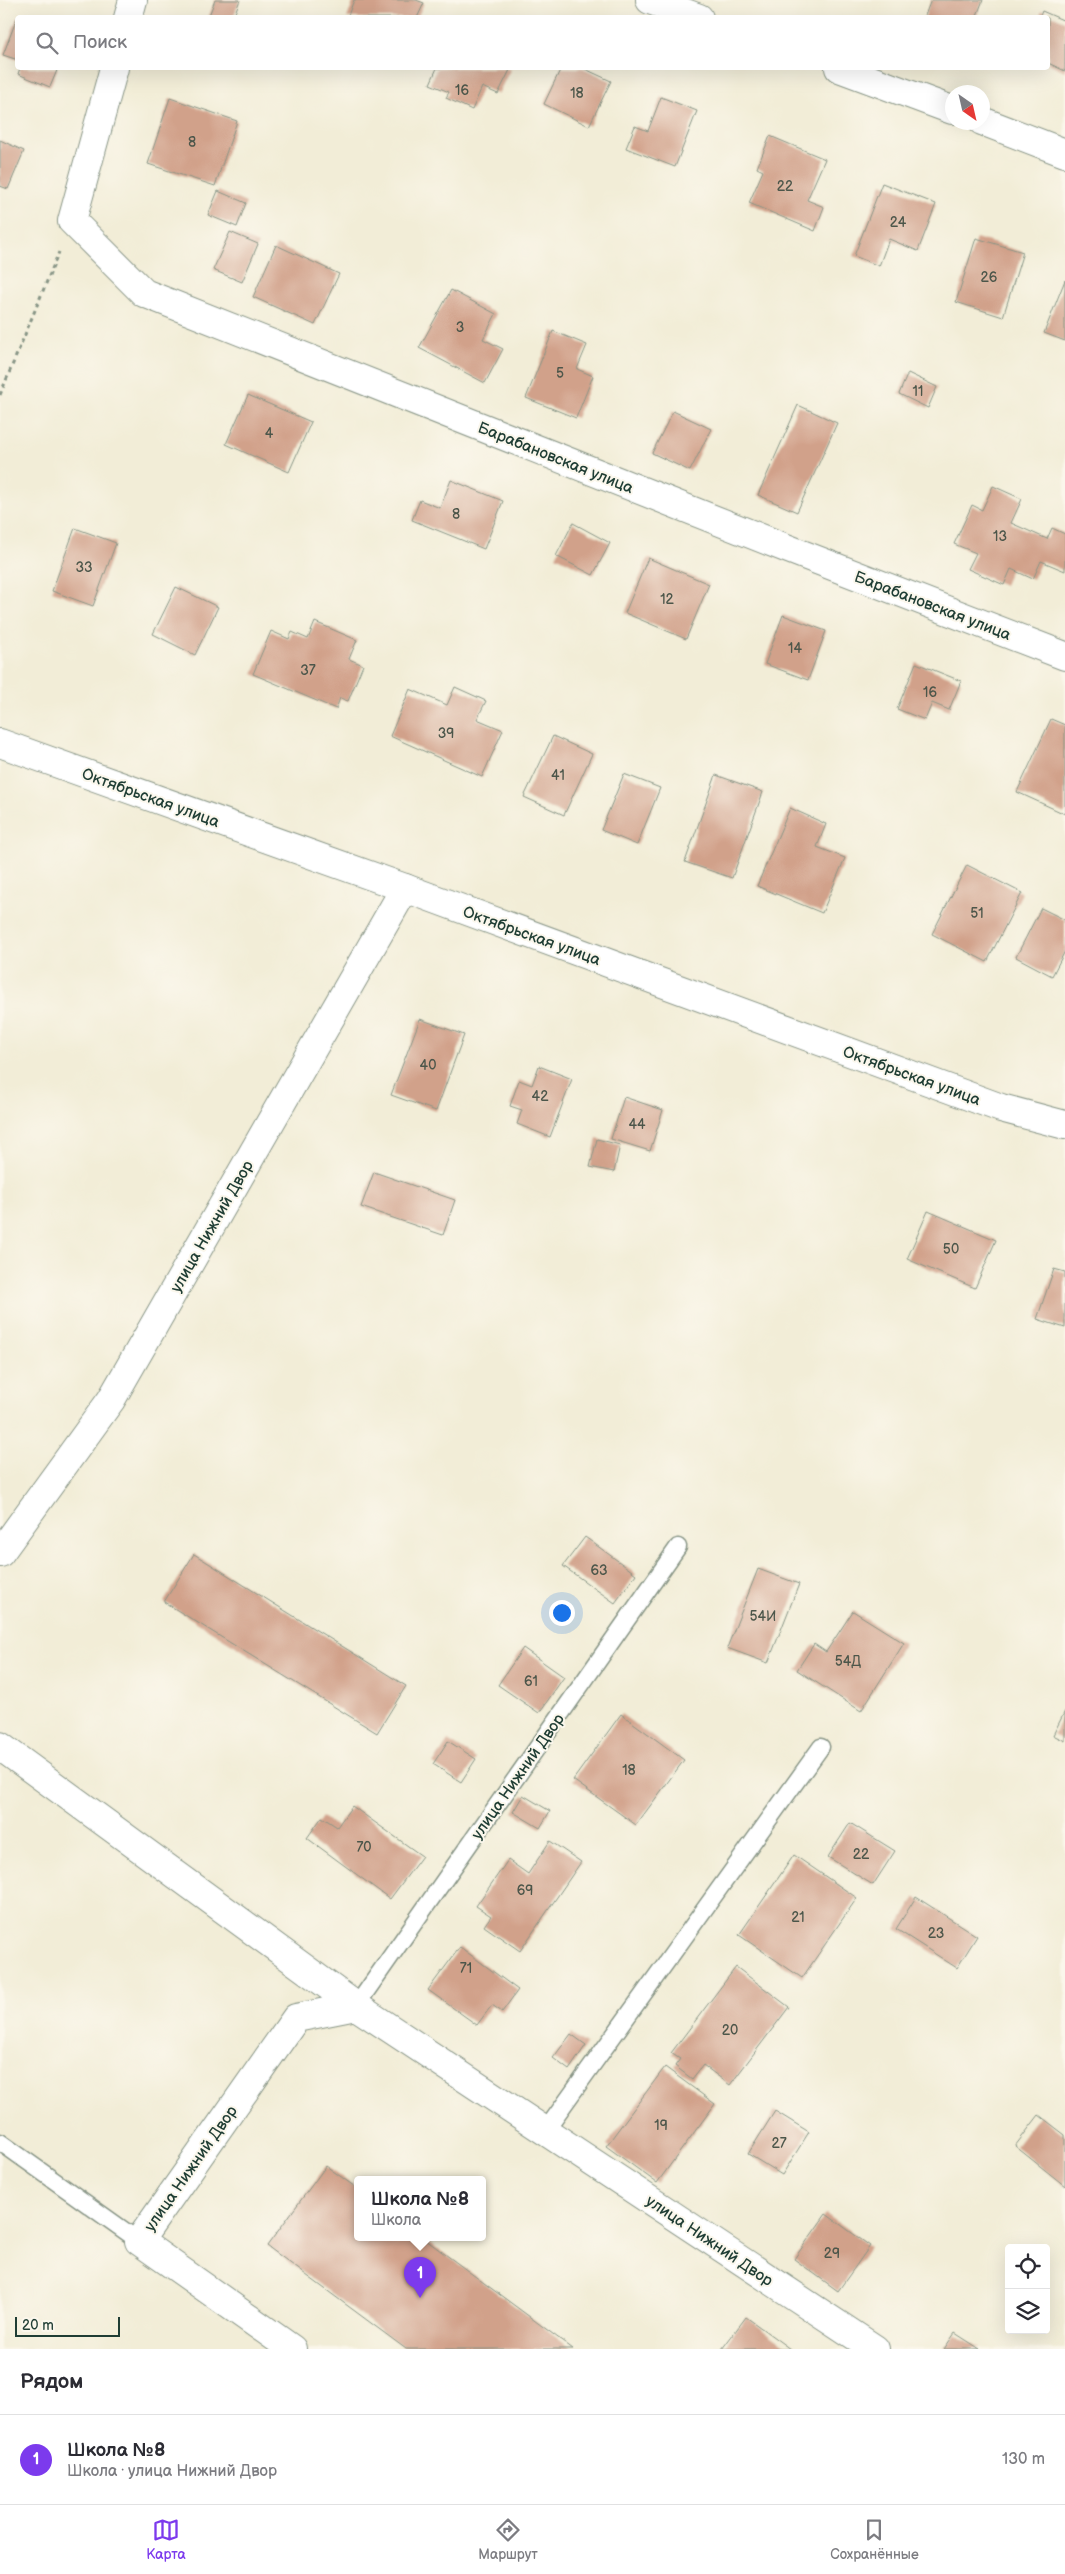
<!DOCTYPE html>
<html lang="ru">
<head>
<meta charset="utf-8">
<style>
	body { margin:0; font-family:"Balsamiq Sans",sans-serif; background:#f2f2f3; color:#2b2b33 }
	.controls { position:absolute; right:15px; bottom:15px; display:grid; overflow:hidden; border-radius:5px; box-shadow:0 5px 20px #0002 }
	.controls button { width:45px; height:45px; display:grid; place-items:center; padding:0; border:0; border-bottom:1px solid #e1e1e2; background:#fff; color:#2b2b33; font:25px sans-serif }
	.compass { position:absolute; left:945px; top:85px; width:45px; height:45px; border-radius:50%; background:#fff; box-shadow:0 5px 20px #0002; rotate:146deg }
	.scale { position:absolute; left:15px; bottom:12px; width:105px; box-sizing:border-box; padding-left:5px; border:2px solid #1f3d34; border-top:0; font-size:14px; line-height:18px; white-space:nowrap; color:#1f3d34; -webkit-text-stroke:4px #fbf7ec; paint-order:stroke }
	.you { position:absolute; left:561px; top:1612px; width:18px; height:18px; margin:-12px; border:4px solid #fff; border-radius:50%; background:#1a73e8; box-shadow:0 0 0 8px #1a73e833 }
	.badge { display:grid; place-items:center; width:32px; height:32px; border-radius:50%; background:#7c3aed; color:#fff; font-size:16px; font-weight:700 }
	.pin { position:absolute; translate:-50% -41px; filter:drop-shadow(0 1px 2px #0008) }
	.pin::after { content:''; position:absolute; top:26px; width:18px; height:15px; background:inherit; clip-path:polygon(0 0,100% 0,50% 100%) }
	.popup { position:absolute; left:354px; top:2176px; width:132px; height:65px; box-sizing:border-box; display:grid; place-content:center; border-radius:5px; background:#fff; filter:drop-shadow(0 1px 4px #0005); font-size:16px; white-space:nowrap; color:#7c7c81 }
	.popup b { font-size:19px; color:#2b2b33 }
	.popup::after { content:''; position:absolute; left:50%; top:100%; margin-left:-10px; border:10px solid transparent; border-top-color:#fff }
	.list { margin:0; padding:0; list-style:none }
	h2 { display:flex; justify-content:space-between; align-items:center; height:65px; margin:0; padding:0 20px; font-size:21px }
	h2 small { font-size:16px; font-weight:400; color:#7c7c81 }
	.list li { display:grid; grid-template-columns:32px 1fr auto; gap:15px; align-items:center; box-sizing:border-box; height:90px; padding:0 20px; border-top:1px solid #e1e1e2 }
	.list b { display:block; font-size:19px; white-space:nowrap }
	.list p { margin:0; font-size:16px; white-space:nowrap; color:#7c7c81 }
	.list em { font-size:16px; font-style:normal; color:#7c7c81 }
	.icon { flex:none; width:28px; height:28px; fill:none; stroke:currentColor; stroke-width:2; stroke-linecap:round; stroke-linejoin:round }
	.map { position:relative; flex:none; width:1065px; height:2349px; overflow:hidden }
	.search { position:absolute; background:#fff; box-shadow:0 5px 20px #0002; left:15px; right:15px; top:15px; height:55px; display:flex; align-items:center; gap:12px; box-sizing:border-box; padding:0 18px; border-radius:5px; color:#7c7c81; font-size:19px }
	.sheet { height:155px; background:#fff }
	nav { display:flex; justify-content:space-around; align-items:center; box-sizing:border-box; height:70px; border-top:1px solid #e1e1e2; background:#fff; font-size:14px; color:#7c7c81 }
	nav a { display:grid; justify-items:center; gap:2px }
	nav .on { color:#7c3aed }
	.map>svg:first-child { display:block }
	.building { fill:#d1a18a }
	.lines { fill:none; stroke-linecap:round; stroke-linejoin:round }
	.lane-casing { stroke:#889586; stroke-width:19 }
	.street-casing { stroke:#889586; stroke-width:30 }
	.secondary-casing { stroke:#889586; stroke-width:30 }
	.path { stroke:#889586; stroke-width:3; stroke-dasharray:4 4; stroke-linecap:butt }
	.lane { stroke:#fff; stroke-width:16 }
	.street { stroke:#fff; stroke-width:28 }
	.secondary { stroke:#fff; stroke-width:28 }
	.labels { text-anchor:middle; stroke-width:4; stroke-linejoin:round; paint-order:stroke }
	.number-label { font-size:14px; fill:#4c564a }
	.street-label { font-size:16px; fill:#1f3d34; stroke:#fbf7ec }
</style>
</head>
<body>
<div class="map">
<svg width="1065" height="2349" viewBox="0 0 1065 2349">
	<rect width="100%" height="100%" fill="#fbf7ec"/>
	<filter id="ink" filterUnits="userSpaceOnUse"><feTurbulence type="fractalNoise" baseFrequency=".02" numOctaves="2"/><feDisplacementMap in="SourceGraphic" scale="10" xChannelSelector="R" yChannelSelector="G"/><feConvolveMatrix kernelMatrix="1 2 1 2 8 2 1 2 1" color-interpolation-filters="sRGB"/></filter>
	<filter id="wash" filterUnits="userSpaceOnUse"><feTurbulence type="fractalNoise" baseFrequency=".0096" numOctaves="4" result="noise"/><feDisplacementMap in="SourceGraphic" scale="20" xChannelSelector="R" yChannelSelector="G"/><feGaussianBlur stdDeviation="1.12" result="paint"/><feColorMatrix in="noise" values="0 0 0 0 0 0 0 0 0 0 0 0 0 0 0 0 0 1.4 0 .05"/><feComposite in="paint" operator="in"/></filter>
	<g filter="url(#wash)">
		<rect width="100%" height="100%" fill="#f2edd7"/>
		<g id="blocks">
			<path class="building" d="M 215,0 L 240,0 L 233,18 L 208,18 Z
				M 354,0 L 416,0 L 424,3 L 417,18 L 347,18 Z
				M 931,0 L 983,0 L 976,18 L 924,18 Z
				M 1042,11 L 1065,21 L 1065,71 L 1048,63 L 1048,18 L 1039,18 Z
				M 17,18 L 18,18 L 18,60 L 3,55 Z
				M 20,68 L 58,68 L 50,87 L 18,74 Z
				M 437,68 L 511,68 L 498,94 L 482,87 L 472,110 L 446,98 L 449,92 L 430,84 Z
				M 561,68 L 583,68 L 611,81 L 589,126 L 544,104 Z
				M 661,97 L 697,111 L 675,167 L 626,148 L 635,126 L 648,131 Z
				M 170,98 L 237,121 L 215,186 L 148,164 Z
				M 770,136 L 825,159 L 807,200 L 824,207 L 815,231 L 749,203 L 763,171 L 757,168 Z
				M 0,140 L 24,151 L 8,189 L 0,186 Z
				M 882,183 L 936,204 L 918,251 L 889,239 L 879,266 L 854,256 Z
				M 218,191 L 246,203 L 237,227 L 208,215 Z
				M 230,232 L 258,244 L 242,282 L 213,270 Z
				M 976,238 L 1023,252 L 1003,317 L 956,302 Z
				M 276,245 L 339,274 L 315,325 L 253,297 Z
				M 1065,280 L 1065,341 L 1044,333 Z
				M 451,290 L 496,314 L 483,339 L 503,349 L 485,383 L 419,348 Z
				M 553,331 L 587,345 L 577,369 L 593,376 L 576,418 L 526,398 Z
				M 908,373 L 937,387 L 928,408 L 899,394 Z
				M 248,395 L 311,422 L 289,472 L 226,444 Z
				M 798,405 L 837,423 L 797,512 L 758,495 Z
				M 673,411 L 711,429 L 690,471 L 652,453 Z
				M 451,480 L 503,501 L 484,549 L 412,520 L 420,500 L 440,508 Z
				M 993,486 L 1022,499 L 1011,523 L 1047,539 L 1052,528 L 1065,534 L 1065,571 L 1041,561 L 1033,579 L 1011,569 L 1004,585 L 968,569 L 976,553 L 954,544 L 972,505 L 982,510 Z
				M 573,523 L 610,543 L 593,575 L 556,556 Z
				M 75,528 L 116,543 L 93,606 L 52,591 Z
				M 648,558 L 709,584 L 686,639 L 625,613 Z
				M 176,587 L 218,607 L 195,655 L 153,634 Z
				M 783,615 L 826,631 L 808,680 L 765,664 Z
				M 315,622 L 357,640 L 349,659 L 363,665 L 348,701 L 340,698 L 336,709 L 253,674 L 271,631 L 289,639 L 292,632 L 308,639 Z
				M 916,663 L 961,681 L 949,710 L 932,703 L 925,720 L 897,709 Z
				M 455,687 L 486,701 L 477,719 L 503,730 L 482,777 L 390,736 L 410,689 L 447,705 Z
				M 1051,719 L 1065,725 L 1065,814 L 1017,792 Z
				M 553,736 L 592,754 L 564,815 L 524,797 Z
				M 624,774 L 660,788 L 637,845 L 601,830 Z
				M 716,775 L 763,792 L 732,878 L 685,862 Z
				M 790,808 L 826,824 L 817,847 L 845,858 L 822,913 L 757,886 Z
				M 967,865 L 1022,893 L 987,962 L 932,934 Z
				M 1041,908 L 1065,920 L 1065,951 L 1052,976 L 1016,957 Z
				M 420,1019 L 464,1035 L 436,1111 L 391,1095 Z
				M 539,1066 L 572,1079 L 550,1137 L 517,1124 L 522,1110 L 510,1106 L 519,1080 L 532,1085 Z
				M 624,1097 L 663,1110 L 650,1151 L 611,1139 Z
				M 597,1139 L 620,1145 L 614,1172 L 590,1167 Z
				M 374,1172 L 455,1200 L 443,1235 L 361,1207 Z
				M 928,1211 L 996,1240 L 975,1288 L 907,1259 Z
				M 1054,1269 L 1065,1272 L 1065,1328 L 1037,1319 Z
				M 585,1537 L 636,1574 L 615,1603 L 563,1566 Z
				M 194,1554 L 406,1686 L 377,1733 L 164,1602 Z
				M 758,1569 L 799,1584 L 768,1663 L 727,1648 Z
				M 853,1611 L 904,1643 L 861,1711 L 797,1670 L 814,1644 L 826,1652 Z
				M 523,1648 L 564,1677 L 539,1713 L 498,1685 Z
				M 1065,1711 L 1065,1741 L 1053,1735 Z
				M 621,1714 L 684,1760 L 636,1825 L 573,1780 Z
				M 448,1741 L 476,1759 L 461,1782 L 433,1764 Z
				M 523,1795 L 550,1811 L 540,1828 L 513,1812 Z
				M 352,1806 L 422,1856 L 390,1899 L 307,1838 L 322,1817 L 337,1827 Z
				M 850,1823 L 895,1851 L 873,1885 L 828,1857 Z
				M 550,1841 L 581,1862 L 520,1951 L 484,1926 L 491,1916 L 476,1906 L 508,1860 L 528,1874 Z
				M 794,1855 L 857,1898 L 802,1978 L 739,1935 Z
				M 916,1897 L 977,1936 L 957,1968 L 896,1929 Z
				M 460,1947 L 518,1990 L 502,2012 L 492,2005 L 477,2025 L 428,1990 Z
				M 736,1967 L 789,2007 L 730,2085 L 703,2065 L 692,2079 L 675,2066 L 680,2059 L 671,2053 Z
				M 571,2034 L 586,2045 L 569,2070 L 553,2058 Z
				M 665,2067 L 715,2104 L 657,2183 L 606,2146 Z
				M 775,2111 L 809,2132 L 782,2175 L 748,2154 Z
				M 1039,2115 L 1065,2135 L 1065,2186 L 1015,2146 Z
				M 326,2166 L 358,2189 L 358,2237 L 422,2237 L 573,2349 L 406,2349 L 267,2246 Z
				M 826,2214 L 870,2246 L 838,2291 L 794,2259 Z
				M 746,2317 L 790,2349 L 722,2349 Z
				M 955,2333 L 980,2349 L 944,2349 Z"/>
		</g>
	</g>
	<g filter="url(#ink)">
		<use href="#blocks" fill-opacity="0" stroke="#889586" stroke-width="1"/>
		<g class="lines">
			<g class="lane-casing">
				<path id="lane" d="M 356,2006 L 678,1547
					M 545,2131 L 821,1747
					M 0,2142 L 139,2241"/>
			</g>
			<g class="street-casing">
				<path id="street" d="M 650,0 L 699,18
					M 128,18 L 133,0
					M 114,68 L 72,221 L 144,293 L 786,548 L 1065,656
					M 839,68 L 952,110
					M 982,121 L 1065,153
					M 0,1553 L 111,1400 L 405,888
					M 0,1746 L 356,2006 L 875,2349
					M 292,2349 L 139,2241 L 296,2018 L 356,2006"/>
			</g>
			<g class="secondary-casing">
				<path id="secondary" d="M 0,743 L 405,888 L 1001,1108 L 1065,1125"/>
			</g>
			<path class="path" d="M 0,395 L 59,252"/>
			<use href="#lane" class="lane"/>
			<use href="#street" class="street"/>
			<use href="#secondary" class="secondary"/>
		</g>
	</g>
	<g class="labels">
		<g class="number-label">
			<text x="462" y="95">16</text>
			<text x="577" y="98">18</text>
			<text x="192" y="147">8</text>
			<text x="785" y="191">22</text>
			<text x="898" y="227">24</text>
			<text x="989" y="282">26</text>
			<text x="460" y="332">3</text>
			<text x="560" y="378">5</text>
			<text x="918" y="396">11</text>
			<text x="269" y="438">4</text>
			<text x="456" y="519">8</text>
			<text x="1000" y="541">13</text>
			<text x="84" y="572">33</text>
			<text x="667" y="604">12</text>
			<text x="795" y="653">14</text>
			<text x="308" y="675">37</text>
			<text x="930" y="697">16</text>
			<text x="446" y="738">39</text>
			<text x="558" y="780">41</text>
			<text x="977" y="918">51</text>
			<text x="428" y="1070">40</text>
			<text x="540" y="1101">42</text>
			<text x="637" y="1129">44</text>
			<text x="951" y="1254">50</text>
			<text x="599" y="1575">63</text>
			<text x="763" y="1621">54И</text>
			<text x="848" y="1666">54Д</text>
			<text x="531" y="1686">61</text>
			<text x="629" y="1775">18</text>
			<text x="364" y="1852">70</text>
			<text x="861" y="1859">22</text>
			<text x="525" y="1895">69</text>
			<text x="798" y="1922">21</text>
			<text x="936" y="1938">23</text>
			<text x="466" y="1973">71</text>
			<text x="730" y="2035">20</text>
			<text x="661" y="2130">19</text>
			<text x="779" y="2148">27</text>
			<text x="832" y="2258">29</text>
		</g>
		<g class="street-label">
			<text transform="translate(556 457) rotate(22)" y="6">Барабановская улица</text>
			<text transform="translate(933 605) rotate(21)" y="6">Барабановская улица</text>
			<text transform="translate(151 797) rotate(20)" y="6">Октябрьская улица</text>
			<text transform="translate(532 935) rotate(20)" y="6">Октябрьская улица</text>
			<text transform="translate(912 1075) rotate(20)" y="6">Октябрьская улица</text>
			<text transform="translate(211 1226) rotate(-60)" y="6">улица Нижний Двор</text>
			<text transform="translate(517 1776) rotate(-55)" y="6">улица Нижний Двор</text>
			<text transform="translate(190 2168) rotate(-55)" y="6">улица Нижний Двор</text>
			<text transform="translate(710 2240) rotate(34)" y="6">улица Нижний Двор</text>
		</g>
	</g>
</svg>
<div class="controls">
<button><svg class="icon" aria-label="locate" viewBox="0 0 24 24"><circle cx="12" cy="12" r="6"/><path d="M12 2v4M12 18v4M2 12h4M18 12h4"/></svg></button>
<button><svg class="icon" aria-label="layers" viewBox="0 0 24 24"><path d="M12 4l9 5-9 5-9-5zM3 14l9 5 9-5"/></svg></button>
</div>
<svg class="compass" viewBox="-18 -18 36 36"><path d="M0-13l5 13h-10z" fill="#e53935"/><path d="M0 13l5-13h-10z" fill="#7c7c81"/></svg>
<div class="scale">20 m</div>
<div class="you"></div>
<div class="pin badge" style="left:420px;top:2298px">1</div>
<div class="popup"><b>Школа №8</b>Школа</div>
<div class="search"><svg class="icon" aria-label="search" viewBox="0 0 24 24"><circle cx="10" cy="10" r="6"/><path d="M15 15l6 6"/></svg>Поиск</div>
</div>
<section class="sheet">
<h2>Рядом<small></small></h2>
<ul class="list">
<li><span class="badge">1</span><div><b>Школа №8</b><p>Школа · улица Нижний Двор</p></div><em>130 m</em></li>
</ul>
</section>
<nav>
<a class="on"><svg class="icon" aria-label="map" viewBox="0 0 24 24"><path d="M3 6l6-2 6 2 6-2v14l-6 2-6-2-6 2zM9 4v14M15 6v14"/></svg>Карта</a>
<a><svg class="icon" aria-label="directions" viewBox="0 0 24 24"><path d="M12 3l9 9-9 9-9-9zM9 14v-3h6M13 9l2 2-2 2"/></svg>Маршрут</a>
<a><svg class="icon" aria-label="saved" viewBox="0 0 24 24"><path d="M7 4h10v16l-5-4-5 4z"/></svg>Сохранённые</a>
</nav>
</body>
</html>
